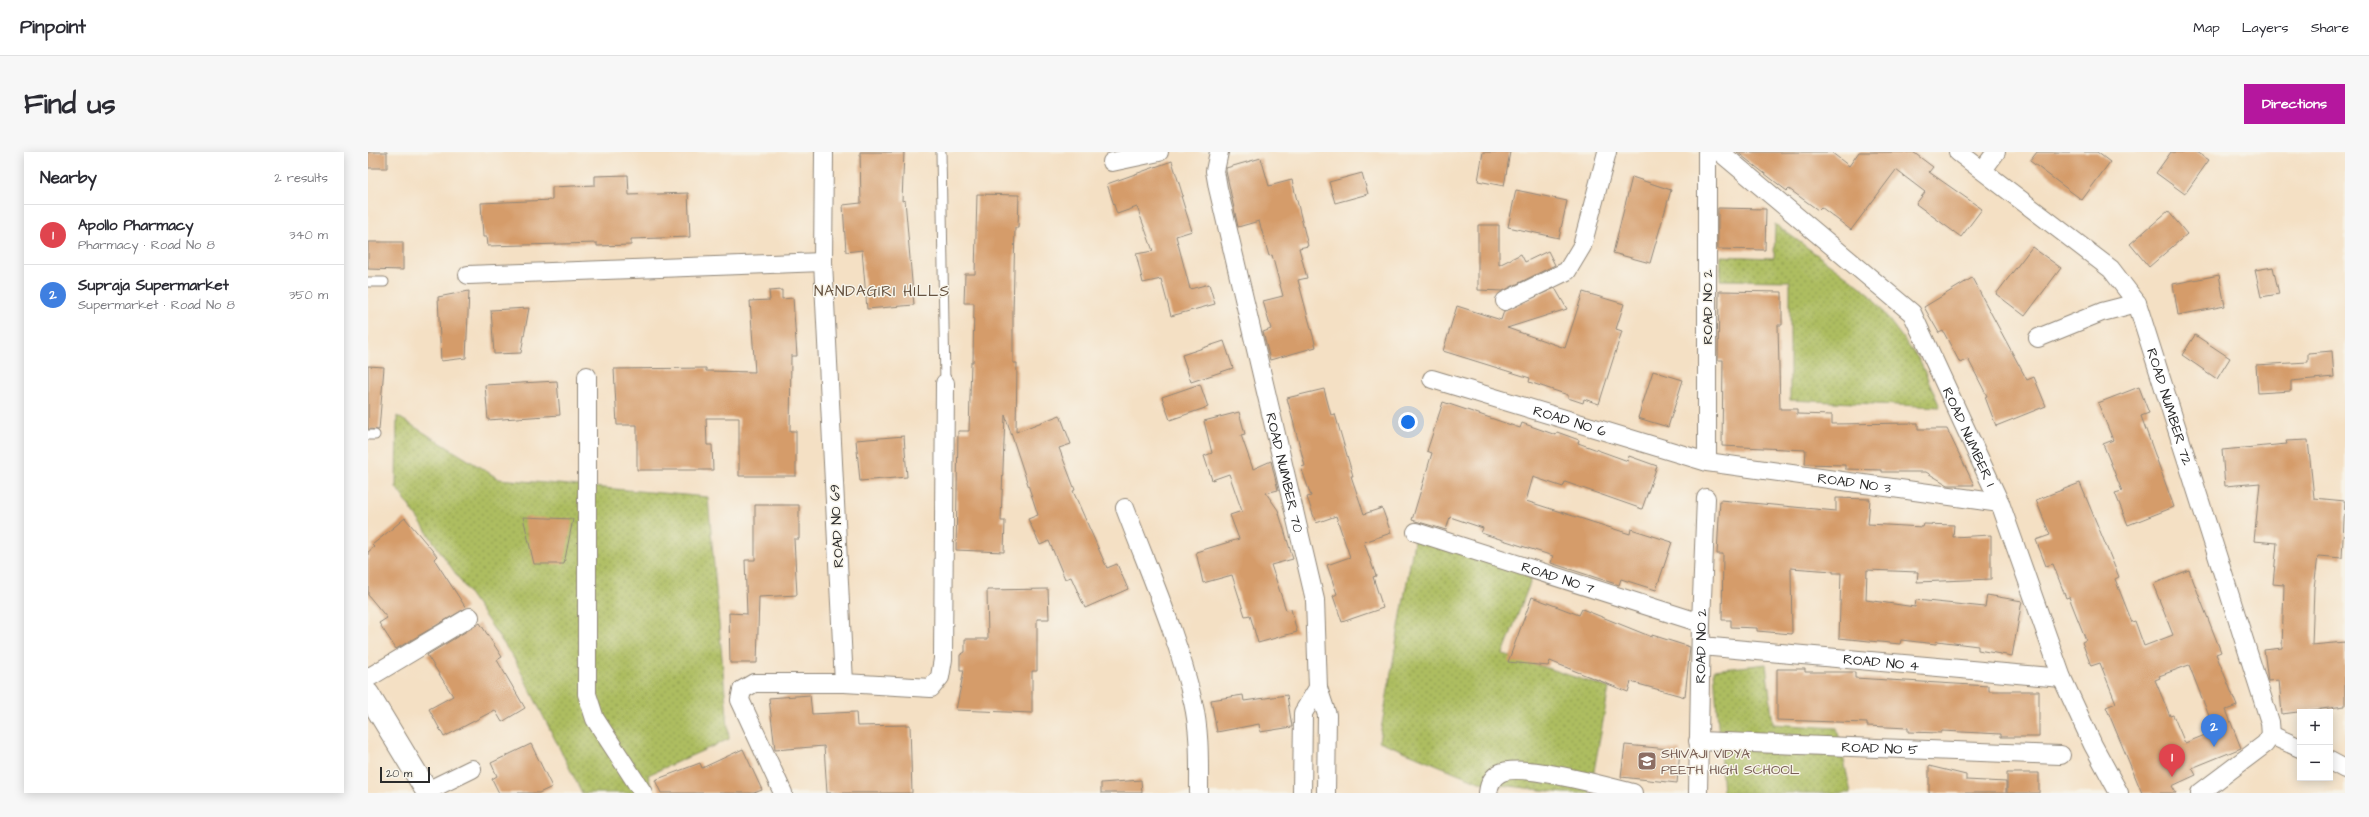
<!DOCTYPE html>
<html lang="en">
<head>
<meta charset="utf-8">
<style>
	body { margin:0; font-family:"Architects Daughter",sans-serif; background:#f7f7f7; color:#2b2b33 }
	.controls { position:absolute; right:12px; bottom:12px; display:grid; overflow:hidden; border-radius:0px; box-shadow:0 2px 10px #0003 }
	.controls button { width:36px; height:36px; display:grid; place-items:center; padding:0; border:0; border-bottom:1px solid #e1e1e2; background:#fff; color:#2b2b33; font:20px sans-serif }
	.scale { position:absolute; left:12px; bottom:10px; width:50px; box-sizing:border-box; padding-left:4px; border:2px solid #2b2b2b; border-top:0; font-size:11px; line-height:14px; white-space:nowrap; color:#2b2b2b; -webkit-text-stroke:3px #f7f3e8; paint-order:stroke }
	.you { position:absolute; left:1040px; top:270px; width:14px; height:14px; margin:-10px; border:3px solid #fff; border-radius:50%; background:#1a73e8; box-shadow:0 0 0 6px #1a73e833 }
	.badge { display:grid; place-items:center; width:26px; height:26px; border-radius:50%; background:#b5179e; color:#fff; font-size:13px; font-weight:700 }
	.pin { position:absolute; translate:-50% -33px; filter:drop-shadow(0 1px 2px #0008) }
	.pin::after { content:''; position:absolute; top:21px; width:14px; height:12px; background:inherit; clip-path:polygon(0 0,100% 0,50% 100%) }
	.list { margin:0; padding:0; list-style:none }
	h2 { display:flex; justify-content:space-between; align-items:center; height:52px; margin:0; padding:0 16px; font-size:17px }
	h2 small { font-size:13px; font-weight:400; color:#7c7c81 }
	.list li { display:grid; grid-template-columns:26px 1fr auto; gap:12px; align-items:center; box-sizing:border-box; height:60px; padding:0 16px; border-top:1px solid #e1e1e2 }
	.list b { display:block; font-size:15px; white-space:nowrap }
	.list p { margin:0; font-size:13px; white-space:nowrap; color:#7c7c81 }
	.list em { font-size:13px; font-style:normal; color:#7c7c81 }
	.map { position:relative; flex:none; width:1977px; height:641px; overflow:hidden; border-radius:0px }
	header { display:flex; align-items:center; gap:24px; box-sizing:border-box; height:56px; padding:0 20px; background:#fff; border-bottom:1px solid #e1e1e2 }
	header strong { font-size:19px }
	nav { display:flex; gap:22px; margin-inline-start:auto; font-size:14px }
	.intro { display:flex; align-items:center; justify-content:space-between; box-sizing:border-box; height:96px; padding:0 24px }
	h1 { margin:0; font-size:28px }
	.button { padding:10px 18px; border-radius:0px; background:#b5179e; color:#fff; font-size:14px; font-weight:700 }
	main { display:flex; gap:24px; padding:0 24px }
	aside { flex:1; background:#fff; border-radius:0px; box-shadow:0 2px 10px #0003 }
	.map>svg:first-child { display:block }
	.green { fill:url(#green-dots); stroke:#6c7446 }
	.building { fill:#d59c6b; fill-rule:evenodd }
	.lines { fill:none; stroke-linecap:round; stroke-linejoin:round }
	.service-casing { stroke:#908678; stroke-width:11 }
	.minor-casing { stroke:#908678; stroke-width:20 }
	.secondary-casing { stroke:#908678; stroke-width:24 }
	.service { stroke:#fff; stroke-width:9 }
	.minor { stroke:#fff; stroke-width:18 }
	.secondary { stroke:#fff; stroke-width:22 }
	.labels { text-anchor:middle; stroke-width:3; stroke-linejoin:round; paint-order:stroke }
	.street-label { font-size:14px; fill:#2b2b2b; stroke:#f7f3e8 }
	.education-label { font-size:14px; fill:#785e54; stroke:#f7f3e8; text-anchor:start }
	.neighbourhood-label { font-size:15px; letter-spacing:1px; fill:#665341; stroke:#f7f3e8 }
</style>
</head>
<body>
<header>
<strong>Pinpoint</strong>
<nav><a>Map</a><a>Layers</a><a>Share</a></nav>
</header>
<div class="intro"><h1>Find us</h1><a class="button">Directions</a></div>
<main>
<aside>
<h2>Nearby<small>2 results</small></h2>
<ul class="list">
<li><span class="badge" style="background:#e0444e">1</span><div><b>Apollo Pharmacy</b><p>Pharmacy · Road No 8</p></div><em>340 m</em></li>
<li><span class="badge" style="background:#3f7fe0">2</span><div><b>Supraja Supermarket</b><p>Supermarket · Road No 8</p></div><em>350 m</em></li>
</ul>
</aside>
<div class="map">
<svg width="1977" height="641" viewBox="0 0 1977 641">
	<defs>
		<pattern id="green-dots" width="8" height="8" patternUnits="userSpaceOnUse"><rect width="8" height="8" fill="#adbd60"/><path d="M2 2h.1M6 6h.1" fill="none" stroke="#8d9a4f" stroke-width="1.8" stroke-linecap="round"/></pattern>
	</defs>
	<rect width="100%" height="100%" fill="#f7f3e8"/>
	<filter id="ink" filterUnits="userSpaceOnUse"><feTurbulence type="fractalNoise" baseFrequency=".025" numOctaves="2"/><feDisplacementMap in="SourceGraphic" scale="8" xChannelSelector="R" yChannelSelector="G"/><feConvolveMatrix kernelMatrix="1 2 1 2 8 2 1 2 1" color-interpolation-filters="sRGB"/></filter>
	<filter id="wash" filterUnits="userSpaceOnUse"><feTurbulence type="fractalNoise" baseFrequency=".012" numOctaves="4" result="noise"/><feDisplacementMap in="SourceGraphic" scale="16" xChannelSelector="R" yChannelSelector="G"/><feGaussianBlur stdDeviation="0.9" result="paint"/><feColorMatrix in="noise" values="0 0 0 0 0 0 0 0 0 0 0 0 0 0 0 0 0 1.4 0 .05"/><feComposite in="paint" operator="in"/></filter>
	<g filter="url(#wash)">
		<rect width="100%" height="100%" fill="#f4e0c4"/>
		<path class="green" d="M 1407,72 L 1500,140 L 1552,209 L 1572,255 L 1422,248 L 1422,129 L 1352,128 L 1353,104 L 1406,106 Z
			M 29,264 L 131,327 L 340,345 L 361,587 L 280,623 L 285,641 L 214,641 L 147,508 L 28,335 Z
			M 1047,384 L 1166,420 L 1135,502 L 1241,536 L 1222,641 L 1196,641 L 1111,630 L 1011,589 Z
			M 1398,512 L 1405,572 L 1469,576 L 1483,641 L 1355,641 L 1346,518 Z"/>
		<g id="blocks">
			<path class="building" d="M 0,0 L 19,0 L 19,16 L 0,16 Z
				M 492,0 L 536,0 L 534,49 L 537,48 L 546,153 L 499,157 L 494,98 L 478,100 L 475,53 L 493,51 Z
				M 1115,0 L 1142,0 L 1136,34 L 1110,29 Z
				M 1369,0 L 1463,0 L 1481,14 L 1491,0 L 1545,0 L 1565,15 L 1561,20 L 1614,57 L 1593,85 L 1548,52 L 1557,40 L 1528,18 L 1483,78 L 1453,55 L 1450,58 L 1421,37 L 1419,39 Z
				M 1669,0 L 1729,0 L 1742,10 L 1714,48 L 1662,9 Z
				M 1803,0 L 1829,0 L 1841,8 L 1817,42 L 1788,21 Z
				M 893,6 L 901,34 L 924,28 L 940,94 L 931,96 L 939,126 L 930,128 L 948,195 L 902,208 L 895,180 L 903,177 L 895,149 L 915,144 L 904,103 L 901,104 L 891,69 L 870,75 L 858,19 L 858,16 Z
				M 804,9 L 815,44 L 813,44 L 824,79 L 808,84 L 822,137 L 841,132 L 847,152 L 803,164 L 793,127 L 775,131 L 768,102 L 785,99 L 769,55 L 749,62 L 739,32 Z
				M 994,21 L 1000,42 L 967,51 L 961,30 Z
				M 260,23 L 261,43 L 320,41 L 322,85 L 263,87 L 263,93 L 229,94 L 229,91 L 120,94 L 119,85 L 115,85 L 113,51 L 184,48 L 184,35 L 227,33 L 227,24 Z
				M 1264,25 L 1303,38 L 1282,111 L 1245,101 Z
				M 1148,38 L 1199,49 L 1191,86 L 1140,75 Z
				M 609,42 L 651,43 L 650,76 L 647,76 L 645,161 L 645,211 L 649,211 L 648,280 L 692,263 L 703,292 L 691,296 L 707,338 L 705,339 L 739,416 L 749,412 L 760,437 L 717,456 L 703,425 L 697,427 L 681,389 L 672,393 L 660,367 L 670,363 L 637,263 L 633,369 L 637,369 L 636,400 L 588,398 L 590,279 L 601,279 L 603,210 L 605,210 L 606,151 L 596,151 L 597,122 L 607,122 Z
				M 1350,56 L 1398,57 L 1397,98 L 1350,97 Z
				M 1800,59 L 1819,82 L 1781,115 L 1762,92 Z
				M 1110,73 L 1131,73 L 1131,113 L 1153,102 L 1157,110 L 1180,99 L 1187,113 L 1135,139 L 1110,138 Z
				M 0,90 L 35,90 L 35,118 L 0,117 Z
				M 1664,95 L 1693,116 L 1657,164 L 1628,142 Z
				M 1905,115 L 1911,142 L 1893,145 L 1887,118 Z
				M 1851,123 L 1857,154 L 1810,163 L 1805,132 Z
				M 1604,126 L 1659,228 L 1666,225 L 1678,254 L 1628,274 L 1617,245 L 1619,244 L 1600,207 L 1592,211 L 1575,179 L 1571,181 L 1556,155 Z
				M 1187,136 L 1199,157 L 1139,176 L 1197,196 L 1215,140 L 1256,152 L 1248,177 L 1254,179 L 1231,252 L 1216,247 L 1215,251 L 1200,246 L 1200,243 L 1161,230 L 1162,226 L 1075,199 L 1089,154 L 1133,168 L 1136,159 Z
				M 414,138 L 414,147 L 425,146 L 429,204 L 423,204 L 422,279 L 428,279 L 428,324 L 371,324 L 371,266 L 338,266 L 339,293 L 344,293 L 345,318 L 269,318 L 269,273 L 249,273 L 246,217 L 338,216 L 338,219 L 387,220 L 382,149 L 402,148 L 401,139 Z
				M 101,139 L 98,206 L 73,209 L 70,145 Z
				M 1351,139 L 1414,140 L 1414,173 L 1410,173 L 1412,257 L 1429,257 L 1429,262 L 1464,263 L 1464,272 L 1550,271 L 1550,277 L 1579,277 L 1606,333 L 1580,333 L 1558,320 L 1514,320 L 1514,318 L 1477,317 L 1477,313 L 1437,312 L 1438,298 L 1354,294 L 1355,208 L 1350,208 Z
				M 161,156 L 153,201 L 126,202 L 123,158 Z
				M 1827,183 L 1862,206 L 1849,227 L 1814,203 Z
				M 856,189 L 865,216 L 823,230 L 814,203 Z
				M 1964,199 L 1966,225 L 1923,229 L 1923,239 L 1890,241 L 1888,213 L 1940,210 L 1940,201 Z
				M 0,214 L 16,215 L 11,278 L 0,277 Z
				M 1285,219 L 1315,228 L 1300,275 L 1270,266 Z
				M 189,229 L 192,263 L 120,268 L 117,233 Z
				M 832,232 L 840,255 L 802,268 L 794,245 Z
				M 1771,235 L 1781,261 L 1773,264 L 1806,355 L 1760,373 L 1747,341 L 1754,339 L 1735,292 L 1745,288 L 1730,251 Z
				M 956,237 L 963,263 L 967,262 L 985,324 L 983,324 L 996,362 L 1014,356 L 1023,381 L 996,390 L 1008,424 L 1005,425 L 1015,456 L 974,470 L 965,444 L 969,442 L 959,413 L 982,405 L 968,364 L 948,371 L 939,345 L 943,344 L 933,315 L 937,314 L 919,246 Z
				M 1075,250 L 1152,276 L 1154,271 L 1188,283 L 1189,280 L 1211,288 L 1210,291 L 1260,309 L 1261,304 L 1289,314 L 1274,357 L 1197,330 L 1195,335 L 1165,325 L 1158,349 L 1262,382 L 1263,377 L 1304,390 L 1288,438 L 1253,427 L 1251,433 L 1183,411 L 1185,404 L 1113,381 L 1115,376 L 1082,365 L 1078,378 L 1044,368 L 1064,301 L 1059,299 Z
				M 871,260 L 877,282 L 873,283 L 885,317 L 903,309 L 910,338 L 898,341 L 910,358 L 925,407 L 903,413 L 918,458 L 923,457 L 929,480 L 890,491 L 882,463 L 877,464 L 864,423 L 835,431 L 828,400 L 871,387 L 862,363 L 874,359 L 861,322 L 844,328 L 836,304 L 844,301 L 836,269 Z
				M 536,284 L 539,325 L 492,329 L 488,288 Z
				M 1940,288 L 1946,346 L 1977,349 L 1974,406 L 1950,404 L 1946,436 L 1944,493 L 1977,490 L 1977,554 L 1914,562 L 1911,528 L 1900,529 L 1896,498 L 1914,496 L 1916,433 L 1905,432 L 1909,391 L 1886,389 L 1892,331 L 1857,334 L 1854,298 L 1919,292 L 1918,289 Z
				M 1712,331 L 1751,425 L 1747,427 L 1764,470 L 1767,469 L 1776,494 L 1805,483 L 1785,432 L 1821,418 L 1853,500 L 1848,502 L 1869,554 L 1858,558 L 1873,596 L 1824,616 L 1828,623 L 1804,634 L 1808,641 L 1774,641 L 1738,555 L 1748,551 L 1732,511 L 1723,514 L 1714,490 L 1718,488 L 1701,445 L 1698,446 L 1685,412 L 1678,414 L 1668,388 L 1682,383 L 1668,348 ZM 1821,513 L 1847,579 L 1817,591 L 1805,563 L 1802,564 L 1787,528 L 1792,526 L 1791,524 Z
				M 1468,346 L 1502,347 L 1500,372 L 1555,375 L 1556,372 L 1586,373 L 1585,385 L 1623,383 L 1623,427 L 1549,430 L 1550,420 L 1499,418 L 1498,448 L 1547,455 L 1548,448 L 1617,455 L 1619,443 L 1654,449 L 1644,504 L 1610,498 L 1610,494 L 1569,489 L 1568,492 L 1533,488 L 1532,492 L 1471,486 L 1473,421 L 1465,421 L 1465,419 L 1423,416 L 1424,482 L 1389,479 L 1389,476 L 1363,475 L 1363,468 L 1354,468 L 1355,402 L 1349,402 L 1352,348 L 1468,359 Z
				M 387,353 L 431,353 L 431,387 L 426,387 L 429,443 L 391,445 L 389,511 L 362,511 L 361,461 L 379,462 L 377,408 L 387,408 Z
				M 155,365 L 205,367 L 196,412 L 166,412 Z
				M 37,366 L 69,404 L 66,407 L 98,456 L 28,497 L 11,471 L 19,466 L 0,443 L 0,400 L 6,395 L 4,393 Z
				M 680,437 L 681,467 L 669,467 L 669,519 L 664,519 L 664,561 L 588,558 L 596,518 L 592,518 L 592,503 L 597,500 L 597,487 L 620,487 L 619,438 Z
				M 1164,445 L 1211,463 L 1214,457 L 1284,485 L 1284,483 L 1322,495 L 1317,545 L 1263,530 L 1260,540 L 1182,509 L 1180,514 L 1140,510 Z
				M 112,471 L 134,505 L 129,508 L 157,556 L 134,570 L 127,558 L 76,585 L 61,557 L 85,544 L 59,503 Z
				M 1409,517 L 1437,517 L 1437,520 L 1487,520 L 1487,526 L 1621,534 L 1621,539 L 1671,539 L 1671,585 L 1633,585 L 1633,582 L 1574,579 L 1573,581 L 1540,580 L 1540,576 L 1499,574 L 1499,571 L 1409,568 Z
				M 442,543 L 444,562 L 488,560 L 489,574 L 542,573 L 544,641 L 459,641 L 456,594 L 407,598 L 401,546 Z
				M 875,543 L 876,549 L 919,543 L 924,575 L 892,580 L 891,572 L 849,580 L 843,548 Z
				M 163,592 L 184,635 L 171,641 L 131,641 L 124,627 L 129,624 L 123,611 Z
				M 1257,593 L 1312,598 L 1309,631 L 1253,625 Z
				M 375,597 L 394,638 L 386,641 L 293,641 L 287,628 L 332,611 L 334,616 Z
				M 1561,614 L 1598,623 L 1598,628 L 1638,630 L 1638,641 L 1561,641 Z
				M 1639,621 L 1671,621 L 1671,641 L 1639,641 Z
				M 773,628 L 774,641 L 733,641 L 733,631 Z"/>
		</g>
	</g>
	<g filter="url(#ink)">
		<use href="#blocks" fill-opacity="0" stroke="#908678" stroke-width="1"/>
		<g class="lines">
			<g class="service-casing">
				<path id="service" d="M 573,0 L 577,231
					M 0,130 L 16,130
					M 0,283 L 7,283"/>
			</g>
			<g class="minor-casing">
				<g id="minor">
					<path id="s1" d="M 851,0 L 847,19 L 850,36 L 947,448 L 950,536 L 935,561 L 934,641"/>
					<path d="M 1339,0 L 1339,310"/>
					<path id="s2" d="M 1352,0 L 1544,161 L 1632,351 L 1694,526 L 1725,593 L 1751,641"/>
					<path id="s3" d="M 1590,0 L 1743,117 L 1769,151 L 1902,570 L 1903,583"/>
					<path d="M 744,10 L 791,0"/>
					<path d="M 1615,18 L 1628,0"/>
					<path d="M 100,123 L 455,110"/>
					<path d="M 1137,149 L 1199,119 L 1214,94 L 1239,0"/>
					<path d="M 1670,186 L 1734,160 L 1769,151"/>
					<path d="M 219,224 L 219,542 L 227,567 L 275,641"/>
					<path id="s4" d="M 1064,227 L 1339,310 L 1632,351"/>
					<path d="M 757,356 C 781,420 810,484 825,550 C 832,580 831,610 831,641"/>
					<path id="s5" d="M 1048,380 L 1333,471"/>
					<path id="s6" d="M 1333,494 L 1694,526"/>
					<path d="M 0,526 L 102,465"/>
					<path d="M 476,531 L 563,536 L 572,525 L 575,507 L 577,231"/>
					<path d="M 950,536 L 959,563 L 958,641"/>
					<path d="M 1903,583 L 1932,596"/>
					<path id="s7" d="M 1330,589 L 1693,603"/>
					<path d="M 1962,609 L 1977,617"/>
					<path d="M 59,639 L 104,617"/>
					<path d="M 415,641 L 372,548 L 374,538 L 386,531 L 476,531 L 455,110 L 456,0"/>
					<path d="M 1120,641 C 1121,632 1124,625 1132,621 C 1151,610 1241,635 1265,641"/>
					<path id="s8" d="M 1330,641 L 1333,471 L 1338,346"/>
					<path d="M 1832,641 L 1897,592 L 1903,583"/>
				</g>
			</g>
			<g class="secondary-casing">
				<path id="secondary" d="M 0,542 L 60,641"/>
			</g>
			<use href="#service" class="service"/>
			<use href="#minor" class="minor"/>
			<use href="#secondary" class="secondary"/>
		</g>
	</g>
	<defs>
		<g id="university-square" transform="scale(1)"><rect x="-9" y="-9" width="18" height="18" rx="4" fill="#8d6e63" stroke="#f7f3e8"/><path d="M0-5L7-2L0 1L-7-2ZM-4 1L0 2.5L4 1V4Q0 6-4 4Z" fill="#fff"/></g>
	</defs>
	<g fill-rule="evenodd">
		<use href="#university-square" x="1279" y="609"/>
	</g>
	<g class="labels">
		<g class="street-label">
			<text transform="translate(1339 155) rotate(-90)" y="5">ROAD NO 2</text>
			<text dy="5" stroke="none"><textPath href="#s3" startOffset="344">ROAD NUMBER 72</textPath></text>
			<text dy="5" stroke="none"><textPath href="#s4" startOffset="144">ROAD NO 6</textPath></text>
			<text dy="5" stroke="none"><textPath href="#s2" startOffset="387">ROAD NUMBER 1</textPath></text>
			<text dy="5" stroke="none"><textPath href="#s1" startOffset="329">ROAD NUMBER 70</textPath></text>
			<text dy="5" stroke="none"><textPath href="#s4" startOffset="436">ROAD NO 3</textPath></text>
			<text transform="translate(468 374) rotate(-93)" y="5">ROAD NO 69</text>
			<text dy="5" stroke="none"><textPath href="#s5" startOffset="149">ROAD NO 7</textPath></text>
			<text dy="5" stroke="none"><textPath href="#s8" startOffset="147">ROAD NO 2</textPath></text>
			<text dy="5" stroke="none"><textPath href="#s6" startOffset="181">ROAD NO 4</textPath></text>
			<text dy="5" stroke="none"><textPath href="#s7" startOffset="182">ROAD NO 5</textPath></text>
		</g>
		<g class="education-label">
			<text x="1293" y="606">SHIVAJI VIDYA<tspan x="1293" dy="16">PEETH HIGH SCHOOL</tspan></text>
		</g>
		<g class="neighbourhood-label">
			<text x="514" y="144">NANDAGIRI HILLS</text>
		</g>
	</g>
</svg>
<div class="controls">
<button>+</button>
<button>−</button>
</div>
<div class="scale">20 m</div>
<div class="you"></div>
<div class="pin badge" style="left:1804px;top:625px;background:#e0444e">1</div>
<div class="pin badge" style="left:1846px;top:595px;background:#3f7fe0">2</div>
</div>
</main>
</body>
</html>
